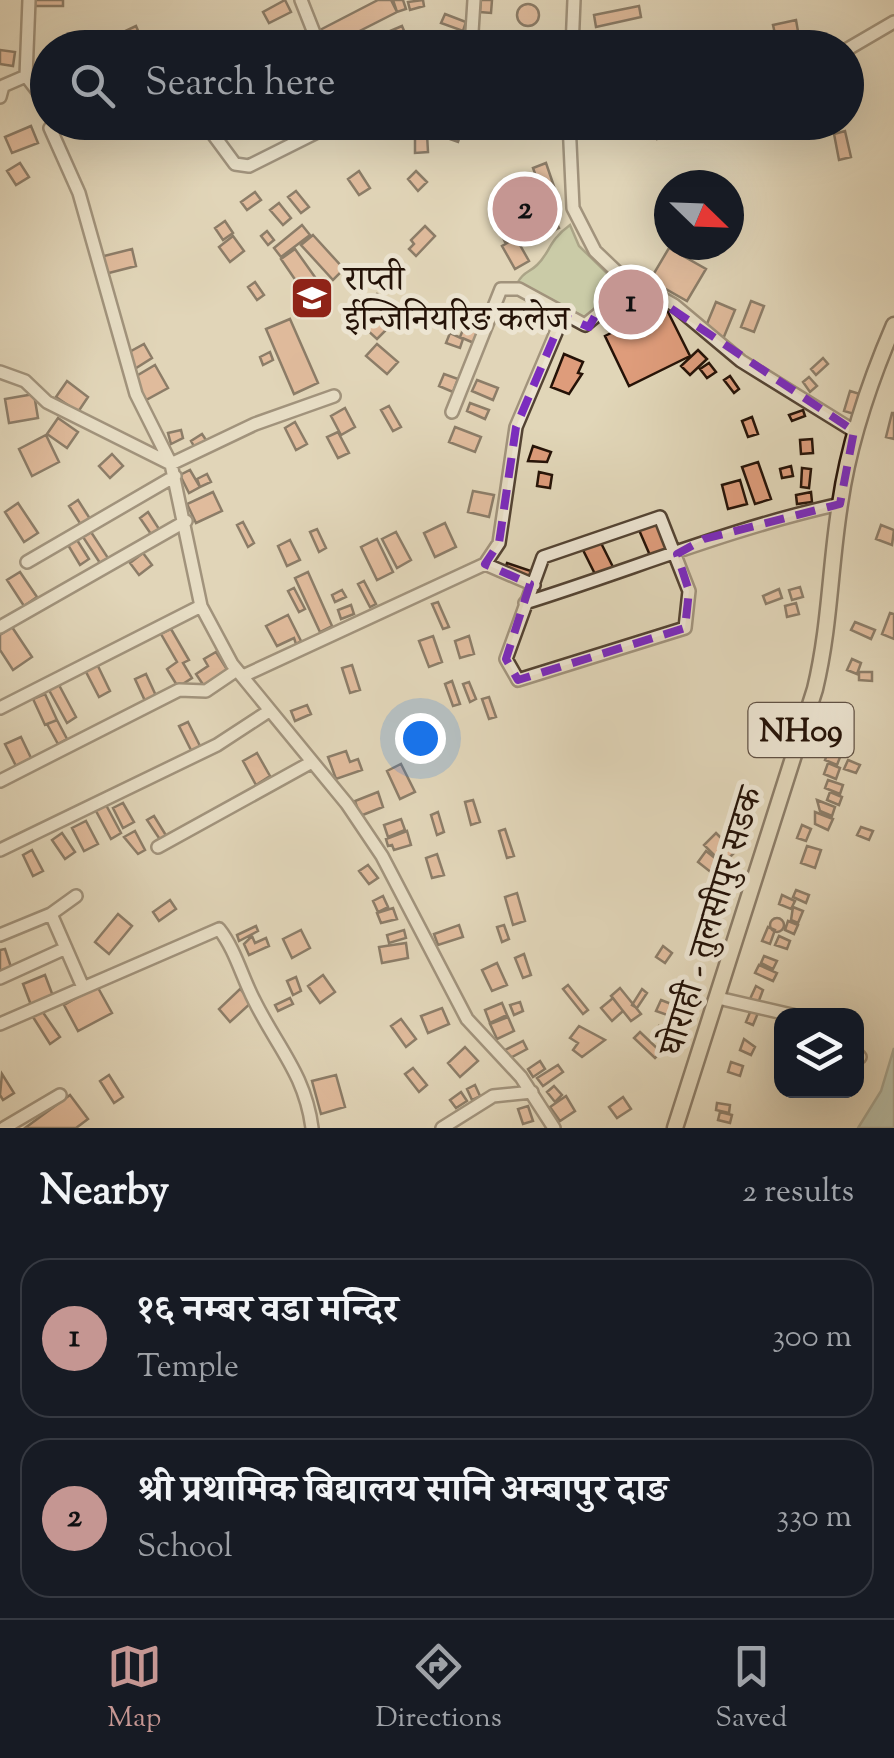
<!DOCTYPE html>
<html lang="en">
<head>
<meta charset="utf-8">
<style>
	body { margin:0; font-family:"Sorts Mill Goudy","Noto Serif Devanagari",serif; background:#20242c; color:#f1f3f6 }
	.controls { position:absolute; right:30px; bottom:30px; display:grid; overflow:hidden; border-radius:20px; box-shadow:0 10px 40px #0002 }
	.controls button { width:90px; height:90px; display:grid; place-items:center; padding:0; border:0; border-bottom:2px solid #363941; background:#171b24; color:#f1f3f6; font:50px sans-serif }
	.compass { position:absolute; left:654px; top:170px; width:90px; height:90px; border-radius:50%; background:#171b24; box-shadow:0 10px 40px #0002; rotate:113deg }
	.you { position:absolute; left:420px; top:738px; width:35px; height:35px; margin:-25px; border:8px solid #fff; border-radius:50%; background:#1a73e8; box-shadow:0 0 0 15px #1a73e833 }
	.badge { display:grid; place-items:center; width:65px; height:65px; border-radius:50%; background:#c59692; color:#111; font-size:32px; font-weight:700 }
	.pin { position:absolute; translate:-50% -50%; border:5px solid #fff; box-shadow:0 2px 10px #0006 }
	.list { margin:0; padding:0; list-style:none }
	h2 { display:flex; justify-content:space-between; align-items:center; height:130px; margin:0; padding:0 40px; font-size:42px }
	h2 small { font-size:32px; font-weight:400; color:#9ea1a6 }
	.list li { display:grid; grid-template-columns:65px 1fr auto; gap:30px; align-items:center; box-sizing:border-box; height:160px; margin:0 20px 20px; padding:0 20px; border:2px solid #363941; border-radius:30px }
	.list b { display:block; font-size:38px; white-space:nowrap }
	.list p { margin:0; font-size:32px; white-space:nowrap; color:#9ea1a6 }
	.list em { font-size:32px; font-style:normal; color:#9ea1a6 }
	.icon { flex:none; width:55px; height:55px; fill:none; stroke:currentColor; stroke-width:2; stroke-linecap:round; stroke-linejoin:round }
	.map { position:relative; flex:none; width:894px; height:1128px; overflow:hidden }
	.search { position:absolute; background:#171b24; box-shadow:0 10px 40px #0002; left:30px; right:30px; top:30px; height:110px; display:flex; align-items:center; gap:25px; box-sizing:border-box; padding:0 35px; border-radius:55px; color:#9ea1a6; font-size:38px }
	.sheet { height:490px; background:#171b24 }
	nav { display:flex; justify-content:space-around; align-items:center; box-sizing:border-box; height:140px; border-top:2px solid #363941; background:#171b24; font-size:28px; color:#9ea1a6 }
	nav a { display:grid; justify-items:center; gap:5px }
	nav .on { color:#c59692 }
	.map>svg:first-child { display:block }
	.green { fill:#adbf93; stroke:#68684d; stroke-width:2.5 }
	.water { fill:#95b9ac; stroke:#68766a; stroke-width:2.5 }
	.building { fill:#de9c7b; stroke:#241207; stroke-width:2.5 }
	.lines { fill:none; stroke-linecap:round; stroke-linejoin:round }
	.minor-casing { stroke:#534333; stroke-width:16 }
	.major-casing { stroke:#241207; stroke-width:19 }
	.minor { stroke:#ece4d1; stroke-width:11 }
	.major { stroke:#e1d6b8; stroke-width:14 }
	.marked { fill:none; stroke:#7b2cbf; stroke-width:8; stroke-dasharray:20 12; stroke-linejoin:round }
	.labels { text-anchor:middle; stroke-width:10; stroke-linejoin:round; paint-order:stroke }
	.shield { fill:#ece4d1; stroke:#605144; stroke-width:2.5 }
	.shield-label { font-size:32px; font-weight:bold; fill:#241207 }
	.poi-label { font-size:35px; fill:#241207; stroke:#ece4d1; text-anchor:start }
	.street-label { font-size:35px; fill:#241207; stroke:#ece4d1 }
</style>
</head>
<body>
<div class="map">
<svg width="894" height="1128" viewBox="0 0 894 1128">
	<rect width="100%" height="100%" fill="#e1d6b8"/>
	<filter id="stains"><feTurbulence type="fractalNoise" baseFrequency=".002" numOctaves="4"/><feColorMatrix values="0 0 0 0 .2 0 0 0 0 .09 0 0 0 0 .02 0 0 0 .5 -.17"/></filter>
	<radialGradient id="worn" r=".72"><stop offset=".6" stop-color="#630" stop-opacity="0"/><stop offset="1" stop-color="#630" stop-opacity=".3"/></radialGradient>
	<path class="green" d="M 570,225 L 579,246 L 611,277 L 596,309 L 584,317 L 518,282 C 524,271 529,273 537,265 C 550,253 548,241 570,225 Z"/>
	<path class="water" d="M 894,1048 L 894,1128 L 858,1128 L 881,1091 Z"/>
	<path class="building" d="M 35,0 L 63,0 L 63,6 L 35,6 Z
		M 285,0 L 291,12 L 269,23 L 263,12 Z
		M 378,0 L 391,0 L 397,12 L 326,48 L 318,31 Z
		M 393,0 L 403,0 L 406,9 L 397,12 Z
		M 423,0 L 424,6 L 410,10 L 408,2 Z
		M 481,0 L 492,0 L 491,13 L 480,12 Z
		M517 15a11 11 0 1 1 22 0a11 11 0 1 1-22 0Z
		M 639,6 L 641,17 L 596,27 L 594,15 Z
		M 445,14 L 466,22 L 463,31 L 441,23 Z
		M 796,20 L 800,43 L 778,47 L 773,25 Z
		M 136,26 L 139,33 L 127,39 L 123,32 Z
		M 402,26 L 410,45 L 403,48 L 350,48 Z
		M 151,36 L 154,48 L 145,48 L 142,38 Z
		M 296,36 L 302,47 L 275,48 Z
		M 0,50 L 15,52 L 13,66 L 0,64 Z
		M 449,122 L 464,124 L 458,142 L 444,137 Z
		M 654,122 L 671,122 L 674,135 L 657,139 Z
		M 31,126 L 38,143 L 12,153 L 5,137 Z
		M 845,131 L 851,157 L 839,160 L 834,134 Z
		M 427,134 L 428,152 L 415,153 L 415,135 Z
		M 20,163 L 29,177 L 16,185 L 7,171 Z
		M 546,163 L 560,204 L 547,208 L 533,168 Z
		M 359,171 L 370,188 L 359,195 L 348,179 Z
		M 416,171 L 427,182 L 418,191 L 408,179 Z
		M 296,191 L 309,207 L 301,213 L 288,197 Z
		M 255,192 L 261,200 L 247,210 L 241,202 Z
		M 279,203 L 291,218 L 283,225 L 270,210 Z
		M 553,216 L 559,228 L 539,238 L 533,227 Z
		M 225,221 L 233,233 L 223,240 L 215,228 Z
		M 508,221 L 516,237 L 505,242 L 498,226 Z
		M 302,225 L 310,235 L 281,257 L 274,248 Z
		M 425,226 L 435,236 L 416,256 L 409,249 L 414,244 L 411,240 Z
		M 267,231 L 274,240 L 268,245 L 261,236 Z
		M 313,235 L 344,269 L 333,280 L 301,245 Z
		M 233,236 L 244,251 L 230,262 L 219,247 Z
		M 516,238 L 529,261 L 515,269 L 502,246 Z
		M 669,248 L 706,269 L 687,301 L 650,280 Z
		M 132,249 L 136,266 L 105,274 L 100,257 Z
		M 295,249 L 322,287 L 307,297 L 281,259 Z
		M 392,256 L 400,263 L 389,275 L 381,267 Z
		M 255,282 L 264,295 L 257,300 L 248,287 Z
		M 377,294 L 388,303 L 375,318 L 365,309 Z
		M 751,301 L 764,306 L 754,332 L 741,327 Z
		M 716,302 L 735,310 L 723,339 L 704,331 Z
		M 665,306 L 690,356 L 629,386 L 605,336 Z
		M 290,319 L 318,383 L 294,394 L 266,329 Z
		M 375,319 L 386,330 L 377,339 L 366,329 Z
		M 465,325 L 479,331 L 474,343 L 460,337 Z
		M 450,333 L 463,339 L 460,348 L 446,343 Z
		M 144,344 L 152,358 L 133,370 L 124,355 Z
		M 377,344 L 398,362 L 387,374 L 366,356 Z
		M 698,350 L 707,359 L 690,375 L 681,366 Z
		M 270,352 L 273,360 L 263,365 L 260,357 Z
		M 564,354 L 583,362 L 578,373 L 582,374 L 569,394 L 551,387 Z
		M 823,358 L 828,364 L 816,375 L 811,369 Z
		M 709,363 L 716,372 L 707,378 L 700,369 Z
		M 155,365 L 168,388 L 146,400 L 133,378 Z
		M 444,374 L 458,379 L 453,392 L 439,386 Z
		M 730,376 L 739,389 L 734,393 L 724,380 Z
		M 809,377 L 817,386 L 810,392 L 803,382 Z
		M 477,380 L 498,388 L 493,400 L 472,391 Z
		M 67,381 L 88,397 L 78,412 L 56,397 Z
		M 850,391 L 860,394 L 854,414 L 844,411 Z
		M 34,394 L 38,418 L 9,423 L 5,399 Z
		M 470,403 L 489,410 L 485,419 L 467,411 Z
		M 389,406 L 401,427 L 393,431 L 381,410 Z
		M 345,408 L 355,427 L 341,435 L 331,416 Z
		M 803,410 L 805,416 L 792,421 L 789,415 Z
		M 892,413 L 894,413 L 894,439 L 886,437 Z
		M 752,417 L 758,434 L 748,437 L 742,421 Z
		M 58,418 L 78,432 L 67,448 L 47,434 Z
		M 295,422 L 307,444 L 296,450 L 285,428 Z
		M 455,427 L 481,437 L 475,452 L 449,442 Z
		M 181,430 L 183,438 L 171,444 L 168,433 Z
		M 338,432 L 349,453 L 338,458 L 327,437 Z
		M 202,434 L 206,440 L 195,448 L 191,441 Z
		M 46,435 L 59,462 L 32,476 L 19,449 Z
		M 812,439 L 813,453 L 801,454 L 800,440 Z
		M 533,446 L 551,452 L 547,462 L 528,461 Z
		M 112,454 L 123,466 L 110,478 L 99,466 Z
		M 758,462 L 771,499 L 755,504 L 742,467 Z
		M 791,466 L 793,476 L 782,478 L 780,469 Z
		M 802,468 L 811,469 L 809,488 L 801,487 Z
		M 190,470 L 200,487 L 189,493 L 180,475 Z
		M 539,472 L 552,475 L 550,488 L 537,486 Z
		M 207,474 L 211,482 L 200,487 L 197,479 Z
		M 740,480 L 747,504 L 728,509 L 722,485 Z
		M 473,491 L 494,495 L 489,517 L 468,512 Z
		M 213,492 L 222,511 L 196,523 L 187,504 Z
		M 811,492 L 812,502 L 797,504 L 796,495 Z
		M 78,500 L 92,522 L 83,528 L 69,506 Z
		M 18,503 L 38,533 L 24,542 L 5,512 Z
		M 148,512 L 161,532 L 153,537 L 140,518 Z
		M 243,522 L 254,543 L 248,547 L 237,525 Z
		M 657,522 L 671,552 L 652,560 L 639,530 Z
		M 445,523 L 456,547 L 435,557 L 424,533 Z
		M 881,525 L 894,530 L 892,545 L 876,539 Z
		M 317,529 L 326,548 L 319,552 L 310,532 Z
		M 91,532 L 108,558 L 100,563 L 83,537 Z
		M 396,532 L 411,560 L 397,568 L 382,539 Z
		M 377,539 L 393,572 L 377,580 L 361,547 Z
		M 599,539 L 614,569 L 597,578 L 582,548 Z
		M 77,540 L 89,559 L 80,565 L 68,545 Z
		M 290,540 L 300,560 L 287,566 L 278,546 Z
		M 143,553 L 152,565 L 139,575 L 130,563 Z
		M 507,563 L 531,571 L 529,578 L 504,571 Z
		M 20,572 L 37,597 L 24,606 L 7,580 Z
		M 308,572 L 332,626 L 320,632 L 295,578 Z
		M 364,581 L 376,604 L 370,607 L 358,584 Z
		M 800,587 L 803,597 L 792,600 L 789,590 Z
		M 294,588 L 305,609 L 299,612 L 288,591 Z
		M 779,589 L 782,598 L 766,604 L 763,596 Z
		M 342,590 L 346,597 L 335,602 L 332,595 Z
		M 438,602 L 449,627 L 443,629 L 432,604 Z
		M 796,603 L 799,614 L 787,617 L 785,606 Z
		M 351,605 L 354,614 L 341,619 L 338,610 Z
		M 890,613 L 894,614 L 894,639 L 882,634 Z
		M 288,615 L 301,641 L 296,644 L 294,638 L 277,646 L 266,626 Z
		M 855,622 L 875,630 L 871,639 L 851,630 Z
		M 12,627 L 32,657 L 13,670 L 0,650 L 0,635 Z
		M 171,629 L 189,660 L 183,663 L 192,678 L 178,687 L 167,669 L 177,662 L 161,634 Z
		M 433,636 L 442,662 L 429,667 L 419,641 Z
		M 469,636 L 474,654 L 460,658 L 455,641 Z
		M 216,652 L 228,671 L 204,686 L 196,674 L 208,666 L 204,659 Z
		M 852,659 L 861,663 L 857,674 L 847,670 Z
		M 96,662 L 110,691 L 99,697 L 84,668 Z
		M 352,665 L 360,690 L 350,693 L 342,668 Z
		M 859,672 L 872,672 L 872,681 L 859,680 Z
		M 146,674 L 157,698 L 146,703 L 135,679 Z
		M 452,681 L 460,704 L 453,706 L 445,684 Z
		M 469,682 L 476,699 L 470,702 L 463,684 Z
		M 59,685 L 76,717 L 67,723 L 49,690 Z
		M 45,694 L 57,720 L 45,725 L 33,699 Z
		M 489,697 L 496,717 L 489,719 L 482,699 Z
		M 307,705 L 311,714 L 295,721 L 291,711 Z
		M 57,720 L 67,739 L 58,744 L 47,724 Z
		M 188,722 L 201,748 L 192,752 L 179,726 Z
		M 21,737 L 31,758 L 16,766 L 5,744 Z
		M 830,747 L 842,752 L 837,765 L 825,760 Z
		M 346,751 L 350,762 L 358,759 L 362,770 L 336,779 L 328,757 Z
		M 257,753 L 270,776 L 256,785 L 243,761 Z
		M 848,760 L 860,765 L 856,773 L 844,769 Z
		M 828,763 L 840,768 L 836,779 L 824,774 Z
		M 401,764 L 415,792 L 400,799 L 387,771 Z
		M 828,780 L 843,785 L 840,794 L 825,788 Z
		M 378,792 L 383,807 L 360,816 L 355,801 Z
		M 830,792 L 842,797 L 839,805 L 827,800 Z
		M 473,800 L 480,822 L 471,825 L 465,802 Z
		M 817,800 L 835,807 L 832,816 L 820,811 Z
		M 123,803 L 134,822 L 123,828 L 113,808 Z
		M 106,805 L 121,833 L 111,839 L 96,811 Z
		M 438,812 L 444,832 L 437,835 L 431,815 Z
		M 815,812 L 833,819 L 828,830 L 815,824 Z
		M 154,816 L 167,837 L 161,841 L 147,820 Z
		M 401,819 L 405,830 L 388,837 L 384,825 Z
		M 86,821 L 98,844 L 84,851 L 72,828 Z
		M 802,825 L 811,829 L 806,841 L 797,838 Z
		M 861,827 L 873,831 L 869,840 L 857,835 Z
		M 505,829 L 514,856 L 507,858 L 499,831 Z
		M 135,831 L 145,850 L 138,854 L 124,837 Z
		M 407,831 L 411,845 L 394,850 L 392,845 L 388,846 L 386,839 Z
		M 62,833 L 75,852 L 65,859 L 52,840 Z
		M 716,833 L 735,852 L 723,864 L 704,845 Z
		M 807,846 L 821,850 L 815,868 L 801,863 Z
		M 32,850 L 43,871 L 33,876 L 23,855 Z
		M 706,851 L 725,866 L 717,877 L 698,862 Z
		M 437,854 L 444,875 L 432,878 L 426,858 Z
		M 368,865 L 378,878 L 369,884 L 359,871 Z
		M 796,890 L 809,895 L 806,903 L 793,897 Z
		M 517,893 L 525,921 L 513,925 L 505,897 Z
		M 782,895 L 795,901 L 791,909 L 779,904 Z
		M 383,896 L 388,907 L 378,912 L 373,901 Z
		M 170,900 L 176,909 L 159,921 L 153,912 Z
		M 793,907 L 803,911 L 798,923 L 791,920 Z
		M 393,908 L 397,919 L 381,923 L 377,913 Z
		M 118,914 L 132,926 L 109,954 L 95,942 Z
		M770 925a7 7 0 1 1 14 0a7 7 0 1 1-14 0Z
		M 788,921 L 798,925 L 794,934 L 785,930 Z
		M 459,925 L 463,937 L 438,945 L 434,934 Z
		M 504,925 L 509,939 L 502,942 L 497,927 Z
		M 256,926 L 258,931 L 239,941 L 237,935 Z
		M 768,927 L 775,930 L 770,944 L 762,941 Z
		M 301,930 L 310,948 L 292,958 L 283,939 Z
		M 404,930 L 406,938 L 389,943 L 387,935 Z
		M 252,936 L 255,943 L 266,938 L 269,946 L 249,955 L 244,944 Z
		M 779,936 L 790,941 L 787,949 L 775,945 Z
		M 406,943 L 408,958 L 382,963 L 379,947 Z
		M 663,946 L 672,953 L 665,963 L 656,957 Z
		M 5,949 L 11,967 L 0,971 L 0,950 Z
		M 524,954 L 531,975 L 523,978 L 515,958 Z
		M 764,956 L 777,961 L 773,969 L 761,963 Z
		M 497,963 L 507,985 L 492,991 L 482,970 Z
		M 759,965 L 777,973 L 773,981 L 755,973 Z
		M 45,975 L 53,996 L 31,1005 L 23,984 Z
		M 323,975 L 335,992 L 320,1003 L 308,986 Z
		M 296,977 L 301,991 L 293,995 L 287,981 Z
		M 568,985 L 588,1010 L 583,1014 L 563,989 Z
		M 97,986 L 112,1013 L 78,1031 L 64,1005 Z
		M 756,986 L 763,990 L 758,1003 L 750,999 Z
		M 620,988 L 641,1014 L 631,1021 L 611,996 Z
		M 240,989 L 252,1002 L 230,1022 L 219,1009 Z
		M 642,989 L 647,993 L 637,1008 L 632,1005 Z
		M 290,998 L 293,1004 L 278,1011 L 275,1005 Z
		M 613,998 L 623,1011 L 612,1021 L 601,1008 Z
		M 661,1000 L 674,1005 L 670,1016 L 656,1011 Z
		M 520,1002 L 523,1011 L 514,1015 L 510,1005 Z
		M 502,1003 L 507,1015 L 490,1023 L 485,1010 Z
		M 442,1008 L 449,1024 L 428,1033 L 421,1016 Z
		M 751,1010 L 758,1013 L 753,1025 L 746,1022 Z
		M 42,1011 L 60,1037 L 50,1044 L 33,1017 Z
		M 508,1017 L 514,1031 L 497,1039 L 490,1024 Z
		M 401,1019 L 416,1039 L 406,1047 L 391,1026 Z
		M 579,1026 L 605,1040 L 582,1057 L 573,1050 L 578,1043 L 570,1038 Z
		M 659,1026 L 670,1032 L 666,1039 L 655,1032 Z
		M 640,1032 L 661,1052 L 655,1058 L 634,1038 Z
		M 744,1039 L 755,1047 L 751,1055 L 740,1050 Z
		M 523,1041 L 527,1049 L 510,1058 L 505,1050 Z
		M 465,1047 L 478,1061 L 460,1077 L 448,1063 Z
		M 540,1061 L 545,1069 L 533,1077 L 528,1069 Z
		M 731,1062 L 743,1066 L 740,1076 L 728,1072 Z
		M 558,1065 L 563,1072 L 543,1086 L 537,1078 Z
		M 413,1068 L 427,1085 L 419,1092 L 405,1074 Z
		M 2,1074 L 14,1093 L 3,1100 L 0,1095 Z
		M 109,1075 L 123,1097 L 114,1103 L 100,1081 Z
		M 336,1075 L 345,1107 L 321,1114 L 312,1081 Z
		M 475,1085 L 480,1096 L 472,1100 L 467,1089 Z
		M 554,1086 L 562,1095 L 555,1102 L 547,1092 Z
		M 461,1092 L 467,1101 L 456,1108 L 450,1100 Z
		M 70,1095 L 88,1119 L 76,1128 L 25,1128 Z
		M 566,1096 L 575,1111 L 560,1121 L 550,1107 Z
		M 623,1097 L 631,1109 L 617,1118 L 609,1107 Z
		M 717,1103 L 730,1105 L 729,1113 L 716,1110 Z
		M 528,1106 L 533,1121 L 523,1124 L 518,1109 Z
		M 720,1112 L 732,1115 L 730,1123 L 718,1120 Z"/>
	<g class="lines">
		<g class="minor-casing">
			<path id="minor" d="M 301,0 L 320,48
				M 471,48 L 474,0
				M 572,48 L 574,0
				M 846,50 L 894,22
				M 26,76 L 29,0
				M 0,97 L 3,86 L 26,76 L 48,105
				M 204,122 L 235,164 L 249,166 L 337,122
				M 569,122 L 573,208 L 595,251 L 618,273 L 674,305 L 741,361 L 854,431
				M 50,128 L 79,193 L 136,394 L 171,464 L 255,424 L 334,396
				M 0,372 L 25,381 L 47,402 L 171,464 L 201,606 L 232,664 L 347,804 L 382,856 L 467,1019 L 521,1077 L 554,1128
				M 452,412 L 501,289 L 519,289 L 585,325 L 602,311 L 618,273
				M 660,517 L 689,591 L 685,628 L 518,680 L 506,659 L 543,557 Z
				M 27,562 L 175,476
				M 485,564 L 499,543 L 516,427 L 563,316
				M 525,603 C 631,570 731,528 840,504
				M 0,627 L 186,521
				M 243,676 L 485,564 L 534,585
				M 0,708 L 201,606
				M 0,781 L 179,690 L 206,691 L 237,670
				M 158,847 L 312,762
				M 0,850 L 217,745 L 269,711
				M 51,914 L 82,985
				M 0,935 L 51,914 L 76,896
				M 0,978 L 66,948
				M 718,998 L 796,1016
				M 0,1024 L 219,929 C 235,949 242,977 254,1000 C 277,1047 305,1074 312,1128
				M 856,1053 L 860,1057
				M 4,1128 L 60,1095
				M 442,1128 L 493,1096 L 532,1092"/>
		</g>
		<g class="major-casing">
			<path id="major" d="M 675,1128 L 815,689 C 830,627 830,566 840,504 C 849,441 869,383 894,325"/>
		</g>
		<use href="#minor" class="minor"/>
		<use href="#major" class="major"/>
	</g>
	<path d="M0 0H894V1128H0ZM 618,273 L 854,431 L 840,504 L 704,539 L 677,554 L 689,591 L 685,628 L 518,680 L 506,659 L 530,584 L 485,564 L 499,543 L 516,427 L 563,316 L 589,327 Z" fill="#e1d6b8" fill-opacity=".55" fill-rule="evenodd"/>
	<path class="marked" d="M 618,273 L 854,431 L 840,504 L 704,539 L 677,554 L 689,591 L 685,628 L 518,680 L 506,659 L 530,584 L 485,564 L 499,543 L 516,427 L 563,316 L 589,327 Z"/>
	<defs>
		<g id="school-square" transform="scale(2.25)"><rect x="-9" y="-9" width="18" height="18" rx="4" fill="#8f2418" stroke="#ece4d1"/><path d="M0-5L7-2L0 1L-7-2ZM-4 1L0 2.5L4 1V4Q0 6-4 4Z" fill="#fff"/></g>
	</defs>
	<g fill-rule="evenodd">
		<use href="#school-square" x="312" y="298"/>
	</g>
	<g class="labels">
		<rect class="shield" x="748.5" y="703" width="105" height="54" rx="8"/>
		<g class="shield-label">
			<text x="801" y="741">NH09</text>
		</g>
		<g class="poi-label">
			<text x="344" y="290">राप्ती<tspan x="344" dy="40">ईन्जिनियरिङ कलेज</tspan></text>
		</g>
		<g class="street-label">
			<text transform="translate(710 921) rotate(-73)" y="12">घोराही - तुलसीपुर सडक</text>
		</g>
	</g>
	<rect width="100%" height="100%" filter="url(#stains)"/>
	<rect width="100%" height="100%" fill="url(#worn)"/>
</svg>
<div class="controls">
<button><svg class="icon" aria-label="layers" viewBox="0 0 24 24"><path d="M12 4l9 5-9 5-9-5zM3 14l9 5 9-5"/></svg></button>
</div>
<svg class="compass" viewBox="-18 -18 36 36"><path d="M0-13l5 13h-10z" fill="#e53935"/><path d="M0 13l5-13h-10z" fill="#9ea1a6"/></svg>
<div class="you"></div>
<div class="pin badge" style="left:631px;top:302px">1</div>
<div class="pin badge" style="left:525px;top:209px">2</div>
<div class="search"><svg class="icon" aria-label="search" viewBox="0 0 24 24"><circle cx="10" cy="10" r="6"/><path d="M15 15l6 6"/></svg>Search here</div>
</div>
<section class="sheet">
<h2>Nearby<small>2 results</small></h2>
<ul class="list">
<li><span class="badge">1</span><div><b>१६ नम्बर वडा मन्दिर</b><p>Temple</p></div><em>300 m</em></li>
<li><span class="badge">2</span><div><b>श्री प्रथामिक बिद्यालय सानि अम्बापुर दाङ</b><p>School</p></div><em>330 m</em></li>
</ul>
</section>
<nav>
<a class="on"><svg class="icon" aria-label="map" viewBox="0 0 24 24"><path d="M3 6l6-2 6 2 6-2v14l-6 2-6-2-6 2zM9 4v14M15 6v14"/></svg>Map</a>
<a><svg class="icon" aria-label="directions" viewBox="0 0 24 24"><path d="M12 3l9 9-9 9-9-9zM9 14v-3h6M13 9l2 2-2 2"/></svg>Directions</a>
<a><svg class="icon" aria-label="saved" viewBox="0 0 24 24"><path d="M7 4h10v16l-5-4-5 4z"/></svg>Saved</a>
</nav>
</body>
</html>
